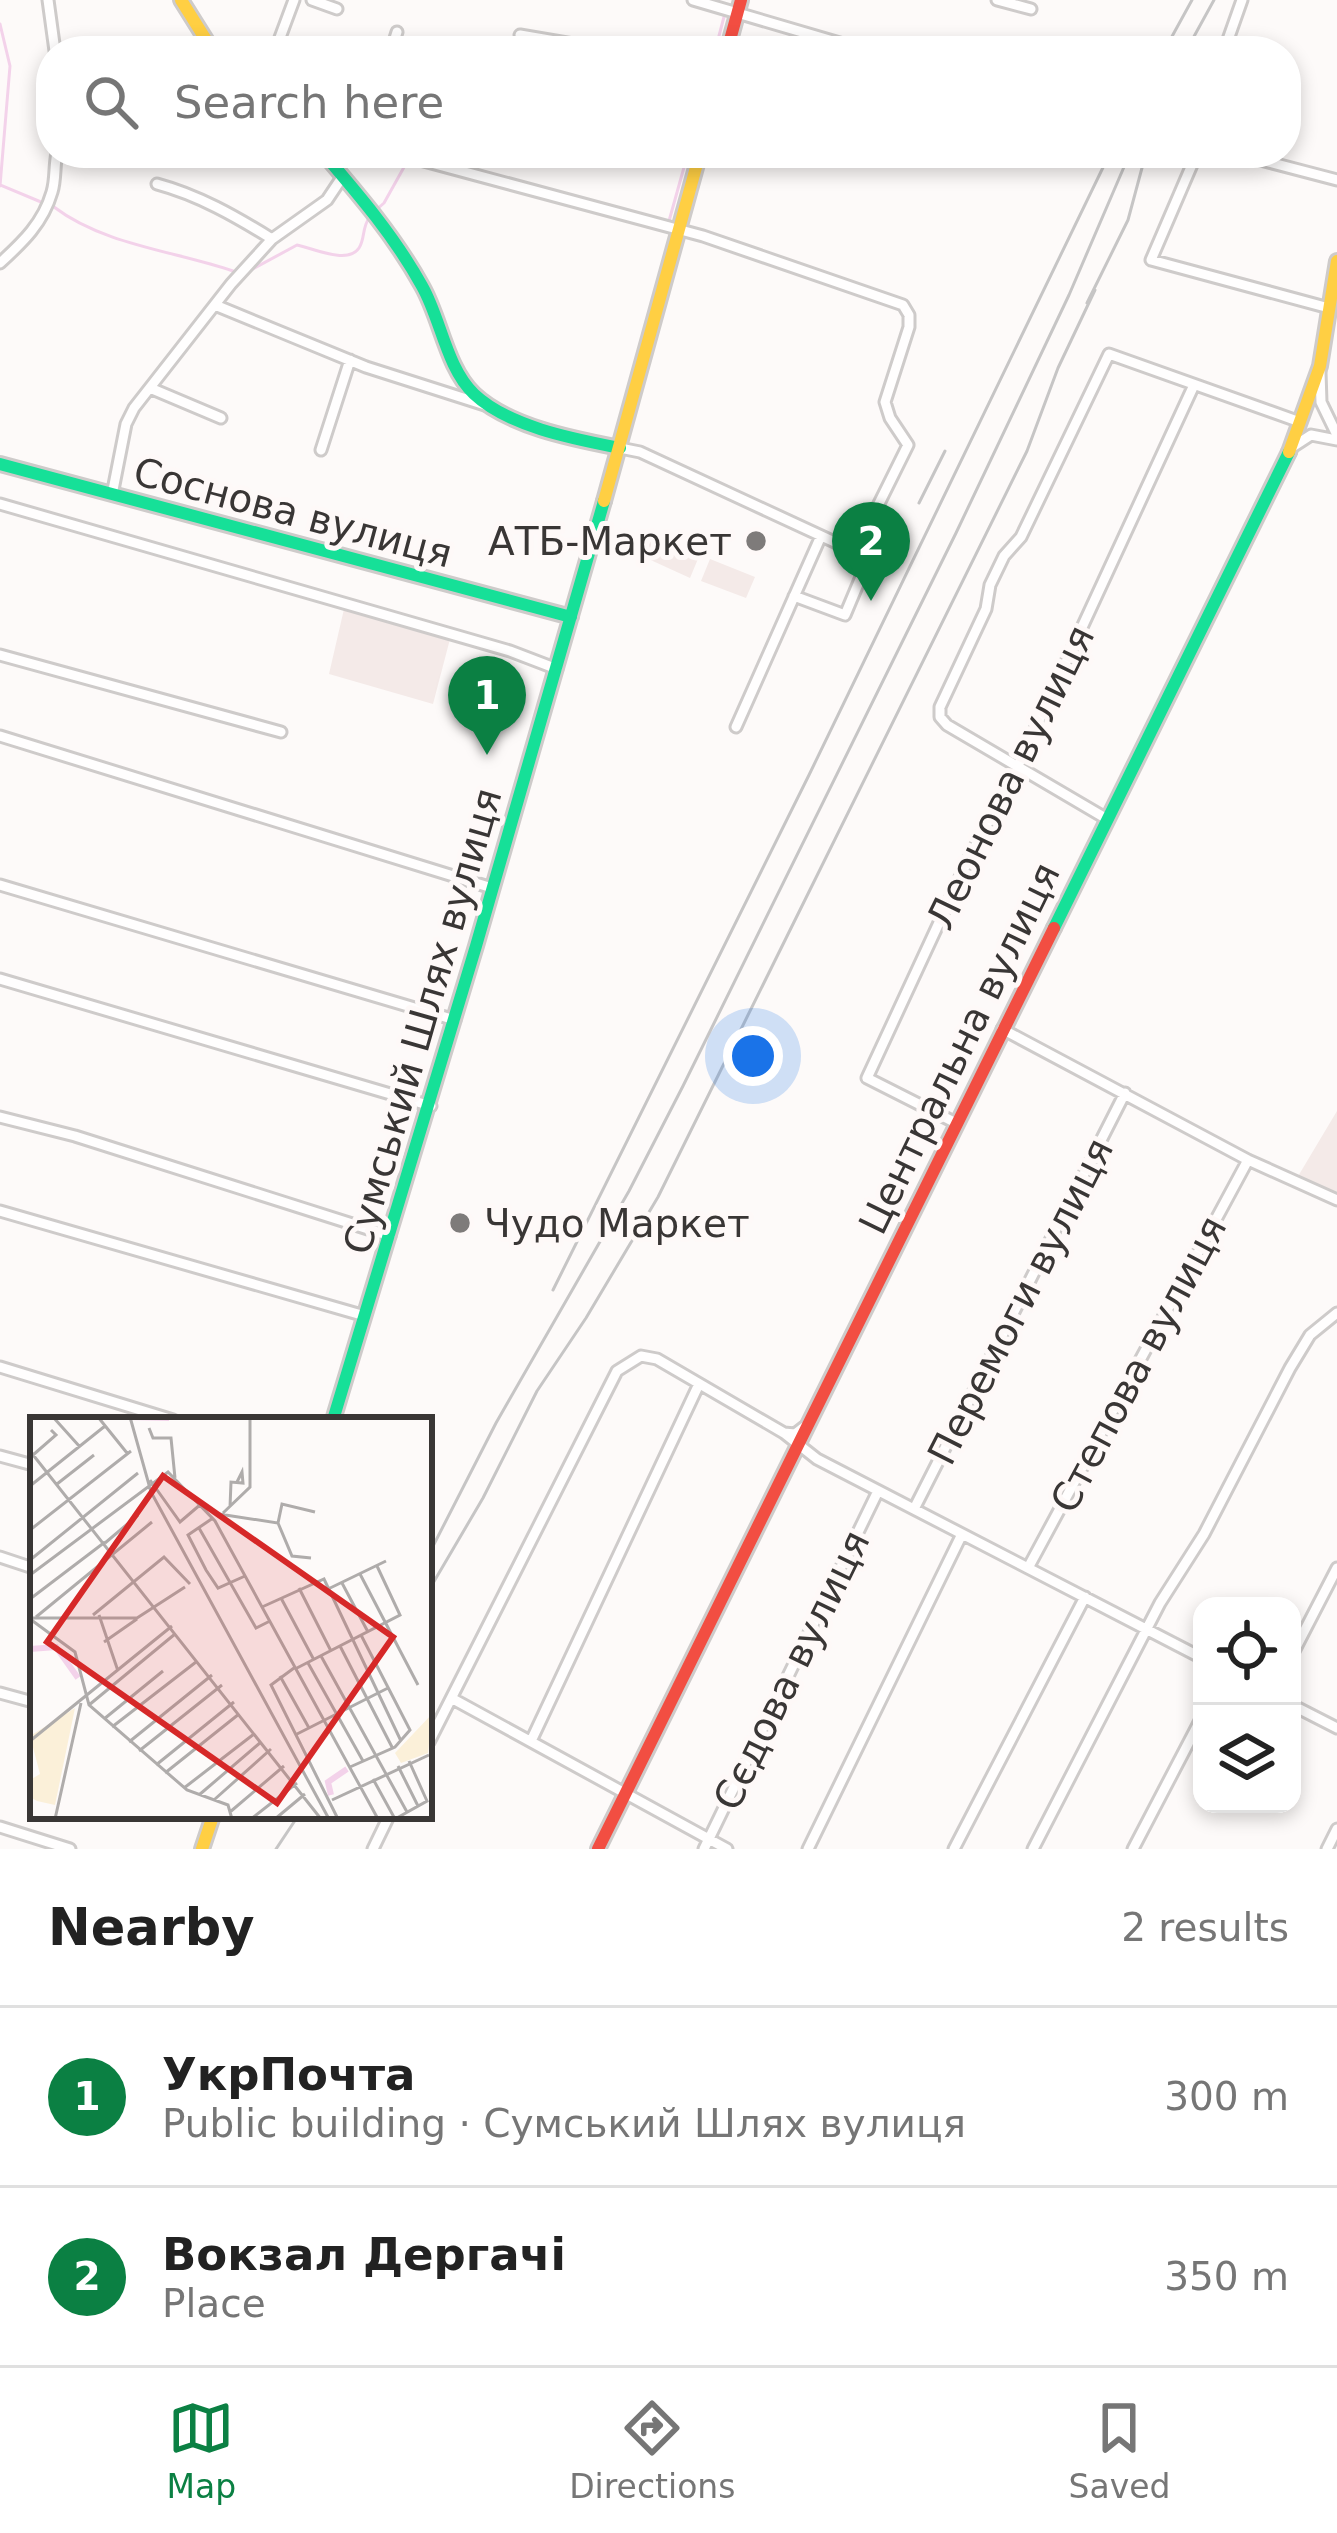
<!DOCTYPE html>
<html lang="en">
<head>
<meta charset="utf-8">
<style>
	body { margin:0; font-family:"DejaVu Sans",sans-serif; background:#f2f2f2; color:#222 }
	.controls { position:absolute; right:36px; bottom:36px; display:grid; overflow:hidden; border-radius:24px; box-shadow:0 6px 18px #0003 }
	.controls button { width:108px; height:108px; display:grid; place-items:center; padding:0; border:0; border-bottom:3px solid #e0e0e0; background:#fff; color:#222; font:60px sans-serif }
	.you { position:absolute; left:753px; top:1056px; width:42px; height:42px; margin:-30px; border:9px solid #fff; border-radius:50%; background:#1a73e8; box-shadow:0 0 0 18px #1a73e833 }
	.badge { display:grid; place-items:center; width:78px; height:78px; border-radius:50%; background:#0b8043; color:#fff; font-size:39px; font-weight:700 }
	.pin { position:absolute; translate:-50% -99px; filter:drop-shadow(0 3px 6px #0008) }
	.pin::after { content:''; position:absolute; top:63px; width:42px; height:36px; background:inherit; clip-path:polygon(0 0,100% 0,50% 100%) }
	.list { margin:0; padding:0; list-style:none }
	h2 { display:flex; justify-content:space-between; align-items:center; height:156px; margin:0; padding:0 48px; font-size:51px }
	h2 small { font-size:39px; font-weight:400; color:#767676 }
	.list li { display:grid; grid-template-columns:78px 1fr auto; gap:36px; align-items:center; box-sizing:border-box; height:180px; padding:0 48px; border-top:3px solid #e0e0e0 }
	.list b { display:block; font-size:45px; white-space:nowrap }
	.list p { margin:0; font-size:39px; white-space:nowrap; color:#767676 }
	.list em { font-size:39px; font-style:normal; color:#767676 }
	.icon { flex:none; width:66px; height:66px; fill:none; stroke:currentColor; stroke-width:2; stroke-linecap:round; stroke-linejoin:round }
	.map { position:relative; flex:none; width:1337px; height:1849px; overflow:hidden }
	.search { position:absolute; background:#fff; box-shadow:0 6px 18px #0003; left:36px; right:36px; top:36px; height:132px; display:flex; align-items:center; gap:30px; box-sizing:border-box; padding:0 42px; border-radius:48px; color:#767676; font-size:45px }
	.sheet { height:516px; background:#fff }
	nav { display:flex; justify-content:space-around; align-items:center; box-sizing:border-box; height:168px; border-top:3px solid #e0e0e0; background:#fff; font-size:33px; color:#767676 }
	nav a { display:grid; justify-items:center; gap:6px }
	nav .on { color:#0b8043 }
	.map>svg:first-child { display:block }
	.built { fill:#f4eae8 }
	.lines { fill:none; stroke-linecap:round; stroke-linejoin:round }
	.stream { stroke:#f3d2ea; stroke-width:3 }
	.street-casing { stroke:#cecbca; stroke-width:15 }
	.fast-casing { stroke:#cecbca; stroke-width:18 }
	.slow-casing { stroke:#cecbca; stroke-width:18 }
	.jam-casing { stroke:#cecbca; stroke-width:18 }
	.street { stroke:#fffefe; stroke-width:9 }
	.fast { stroke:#16e098; stroke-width:12 }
	.slow { stroke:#ffcf43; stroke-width:12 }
	.jam { stroke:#f24e42; stroke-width:12 }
	.rail { stroke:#c6c5c5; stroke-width:3 }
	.poi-dot { fill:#7e7b7a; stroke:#fef9f8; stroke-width:4.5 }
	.labels { text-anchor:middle; stroke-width:10; stroke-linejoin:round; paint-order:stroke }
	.street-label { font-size:39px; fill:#393635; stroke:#fef9f8 }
	.poi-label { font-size:39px; fill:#393635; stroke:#fef9f8; text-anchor:end }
	.inset-river { fill:none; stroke:#f3d2ea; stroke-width:6 }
	.inset-road { fill:none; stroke:#afacab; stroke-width:3 }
	.view { fill:#d62828; fill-opacity:0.15; stroke:#d62828; stroke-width:6 }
	.inset-edge { fill:none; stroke:#393635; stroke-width:6 }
</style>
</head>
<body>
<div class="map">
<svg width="1337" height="1849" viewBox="0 0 1337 1849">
	<rect width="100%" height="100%" fill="#fdfaf9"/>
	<path class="built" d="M 653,535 L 700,554 L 690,578 L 644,557 Z
		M 710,559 L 755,577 L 746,598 L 701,581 Z
		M 344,609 L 450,639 L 433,704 L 329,674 Z
		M 1337,1111 L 1337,1197 L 1297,1178 Z"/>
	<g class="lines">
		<path class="stream" d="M 0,24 L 10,66 L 0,186
			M 715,51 L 725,13
			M 457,175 L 500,186
			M 0,185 L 41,202
			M 54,207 C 104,245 175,251 233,271
			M 375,211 L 384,203 L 408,160
			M 608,215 L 666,230
			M 669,221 L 688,153
			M 249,271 L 297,245 C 312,248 348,265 359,248 C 365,239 362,228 369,218"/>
		<g class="street-casing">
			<path id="street" d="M 48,0 L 55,51
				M 312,0 L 337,9
				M 693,0 L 867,51
				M 997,0 L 1031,9
				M 520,35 L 614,51
				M 275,51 L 294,0
				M 391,51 L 397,32
				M 1224,51 L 1242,0
				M 394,153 L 703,236 L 903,305 L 909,315 L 909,327 L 885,402 L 890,418 L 908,445 L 855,552
				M 1197,153 L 1151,260 L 1329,308
				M 1234,153 L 1337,180
				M 157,184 C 198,195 235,216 272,239
				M 0,263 C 23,242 43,223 52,192 C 56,179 54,166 57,153
				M 215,305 L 366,367 L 485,405
				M 1320,372 L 1321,402 L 1337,435
				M 150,388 L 221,418
				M 620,448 L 640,452 L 869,558 L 845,615 L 794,596
				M 1291,448 L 1311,435 L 1337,440
				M 321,450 L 350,360
				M 112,495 L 126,424 L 134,408 L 231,284 L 272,239 L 327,200 L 343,176
				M 0,504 L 510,651 L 557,669
				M 0,655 L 281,732
				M 736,727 L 821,536
				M 0,736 L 492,888
				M 1107,819 L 947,725 L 940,717 L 940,707 L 986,609 L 990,585 L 1004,556 L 1021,537 L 1109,354 L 1300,422
				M 0,885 L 455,1020
				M 0,979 L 431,1106
				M 1002,1029 L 1248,1160 L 1337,1200
				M 0,1117 L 75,1136 L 390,1236
				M 956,1123 L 867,1078 L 969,858 L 1017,768 L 1194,385
				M 0,1211 L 365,1316
				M 0,1367 L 173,1420
				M 784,1433 L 817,1459 L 1202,1658
				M 0,1456 L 33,1465
				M 914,1509 L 1125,1093
				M 0,1557 L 33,1568
				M 1028,1568 L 1248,1160
				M 1292,1655 L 1337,1568
				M 0,1693 L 33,1702
				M 453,1699 L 727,1849
				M 1292,1705 L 1337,1728
				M 531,1741 L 699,1384
				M 429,1742 L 617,1371 L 641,1356 L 657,1359 L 784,1433 L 795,1434 L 804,1427
				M 0,1827 L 70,1849
				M 373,1849 L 389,1816
				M 704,1849 L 878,1491
				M 808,1849 L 962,1534
				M 954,1849 L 1085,1597
				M 1033,1849 L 1160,1603 L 1204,1534 L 1290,1368 L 1310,1335 L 1337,1313
				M 1133,1849 L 1202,1717
				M 1327,1849 L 1337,1829"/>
		</g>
		<g class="fast-casing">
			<path id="fast" d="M 323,153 C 359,195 395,237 422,286 C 441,319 446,367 474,394 C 509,427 574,439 620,448
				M 0,464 L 571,617
				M 1054,928 L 1289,452
				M 333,1420 L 476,946 L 604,501"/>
		</g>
		<g class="slow-casing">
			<path id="slow" d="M 181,0 L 213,51
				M 1289,452 L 1320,366 L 1337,261
				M 604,501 L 700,153
				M 202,1849 L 213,1816"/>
		</g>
		<g class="jam-casing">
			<path id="jam" d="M 727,51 L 741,0
				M 598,1849 L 1054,928"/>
		</g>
		<use href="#street" class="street"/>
		<use href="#fast" class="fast"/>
		<use href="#slow" class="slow"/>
		<use href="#jam" class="jam"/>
		<path class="rail" d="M 1164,51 L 1192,0
			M 1186,51 L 1214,0
			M 1087,303 L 1128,220 L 1146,153
			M 919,503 L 945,451
			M 553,1290 L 809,775 L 1110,153
			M 429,1554 L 496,1423 L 629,1191 L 683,1086 L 956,533 L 1069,295 L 1130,153
			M 429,1590 L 483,1498 L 537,1391 L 586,1318 L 658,1197 L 1027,451 L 1058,368 L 1095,290
			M 276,1849 L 298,1816"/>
	</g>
	<g class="poi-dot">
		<circle cx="756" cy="541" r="12"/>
		<circle cx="460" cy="1223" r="12"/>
	</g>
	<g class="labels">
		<g class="street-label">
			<text transform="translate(293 512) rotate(15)" y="14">Соснова вулиця</text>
			<text transform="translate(1010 777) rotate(-64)" y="14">Леонова вулиця</text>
			<text transform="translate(422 1021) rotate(-74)" y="14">Сумський Шлях вулиця</text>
			<text transform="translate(959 1048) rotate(-64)" y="14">Центральна вулиця</text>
			<text transform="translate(1020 1301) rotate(-63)" y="14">Перемоги вулиця</text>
			<text transform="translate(1138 1364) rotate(-62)" y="14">Степова вулиця</text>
			<text transform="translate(791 1670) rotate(-64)" y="14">Сєдова вулиця</text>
		</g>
		<g class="poi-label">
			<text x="732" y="555">АТБ-Маркет</text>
			<text x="484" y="1237" text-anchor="start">Чудо Маркет</text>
		</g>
	</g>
	<g transform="translate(30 1417)">
		<rect width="402" height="402" fill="#fdfaf9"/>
		<path d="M 45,291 L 25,388 L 7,384 L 0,380 L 0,363 L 10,357 L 0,319 ZM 402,297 L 398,336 L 371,346 L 365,336 Z" fill="#fbf0d9"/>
		<path class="inset-river" d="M 101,0 L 139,1M 0,232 L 26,230 L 48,261M 301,378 L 298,365 L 317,352"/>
		<path class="inset-road" d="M 23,0 L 50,30M 68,0 L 97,36M 100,0 L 121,75 L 299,402M 119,11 L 123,21 L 141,21 L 145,61M 0,34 L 291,402M 3,38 L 26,18 L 21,13M 120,63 L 150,105 L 171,87M 27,67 L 64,38M 0,69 L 75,9M 200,90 L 201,65 L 213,66 L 212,55 L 207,65M 193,96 L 220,70 L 220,0M 189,97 L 248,106 L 262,139 L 281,141M 183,101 L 158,118 L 176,153 L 188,171 L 215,159M 248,106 L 252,87 L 285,95M 169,111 L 226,211 L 240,204M 0,113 L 101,34M 75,126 L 108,98M 0,143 L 108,56M 330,157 L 388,268M 0,158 L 138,55 L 185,104 L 348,402M 312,166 L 338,215M 269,171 L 301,234M 296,173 L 356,144M 251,181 L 284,243M 0,182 L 75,125M 232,190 L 294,162 L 371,324M 63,198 L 134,140 L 160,167M 69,198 L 88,254M 6,200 L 122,105M 0,201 L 107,201 L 155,170M 0,202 L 45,235 L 59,288 L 157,373 L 198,388 L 202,402M 74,225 L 107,202M 310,229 L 363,332M 291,239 L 377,395M 278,246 L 333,344M 264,251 L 241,268 L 308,402M 265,252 L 370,198 L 347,149M 250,259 L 279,311M 59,288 L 145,217M 74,302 L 133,254M 82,310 L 166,245M 267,317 L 358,271M 0,324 L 142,209M 99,325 L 182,258M 109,334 L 192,268M 126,348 L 204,285M 368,349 L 388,389M 320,350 L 365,330 L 380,313 L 331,218M 135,356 L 209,297M 343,362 L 365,402 L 397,384 L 379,344M 154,371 L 224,317M 169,378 L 231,325M 185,382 L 241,332M 302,383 L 399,338M 200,395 L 254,349M 25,402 L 51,286M 221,402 L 267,366M 245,402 L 275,377"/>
		<path class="view" d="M 133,59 L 363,220 L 247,386 L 17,225 Z"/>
		<rect width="402" height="402" class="inset-edge"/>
	</g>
</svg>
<div class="controls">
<button><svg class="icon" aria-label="locate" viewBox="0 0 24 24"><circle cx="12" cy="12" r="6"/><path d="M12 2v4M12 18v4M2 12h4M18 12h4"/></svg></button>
<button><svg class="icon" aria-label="layers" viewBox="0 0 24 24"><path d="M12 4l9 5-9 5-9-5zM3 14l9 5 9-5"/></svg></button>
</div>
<div class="you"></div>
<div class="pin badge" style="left:487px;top:755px">1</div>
<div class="pin badge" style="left:871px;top:601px">2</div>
<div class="search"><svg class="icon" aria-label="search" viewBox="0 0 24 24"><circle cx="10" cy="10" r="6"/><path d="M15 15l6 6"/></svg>Search here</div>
</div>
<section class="sheet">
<h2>Nearby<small>2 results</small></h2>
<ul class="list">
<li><span class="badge">1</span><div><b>УкрПочта</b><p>Public building · Сумський Шлях вулиця</p></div><em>300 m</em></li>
<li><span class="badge">2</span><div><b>Вокзал Дергачі</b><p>Place</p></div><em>350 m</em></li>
</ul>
</section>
<nav>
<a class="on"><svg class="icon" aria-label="map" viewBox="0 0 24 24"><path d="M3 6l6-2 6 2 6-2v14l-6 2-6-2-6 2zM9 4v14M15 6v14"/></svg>Map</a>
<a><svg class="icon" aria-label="directions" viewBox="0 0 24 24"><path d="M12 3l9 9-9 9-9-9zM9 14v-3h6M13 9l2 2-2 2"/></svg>Directions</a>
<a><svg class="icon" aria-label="saved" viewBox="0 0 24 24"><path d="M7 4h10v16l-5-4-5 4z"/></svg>Saved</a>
</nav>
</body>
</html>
